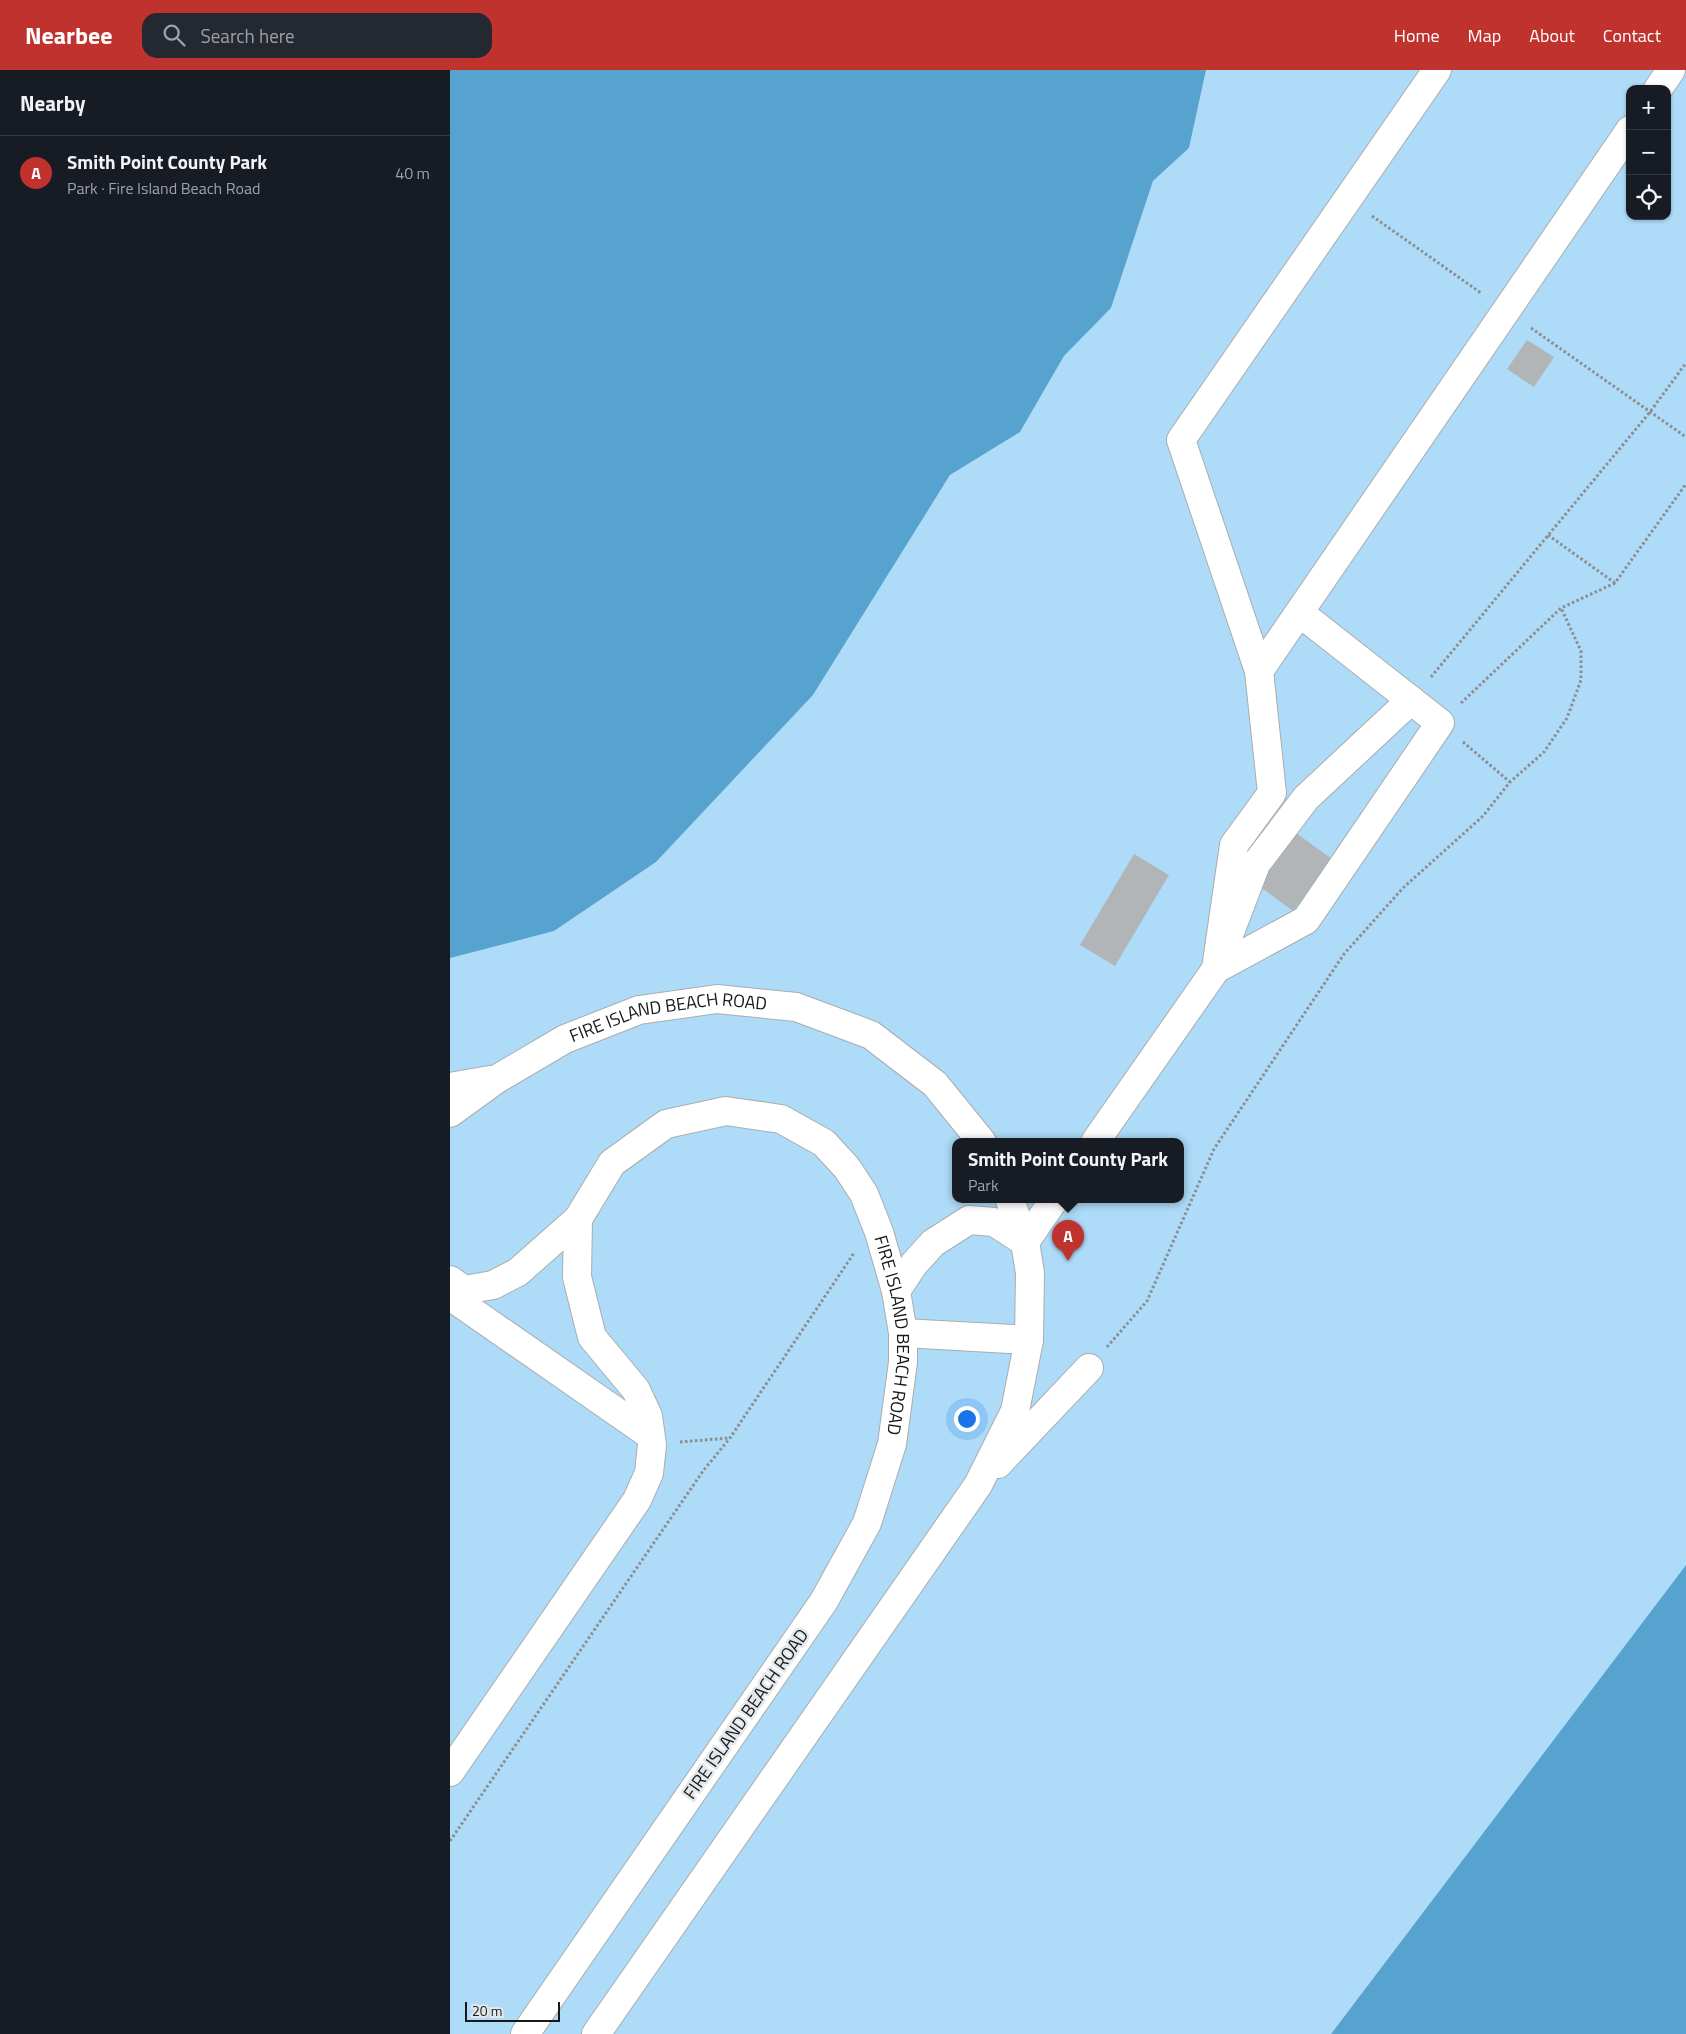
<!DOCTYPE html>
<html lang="en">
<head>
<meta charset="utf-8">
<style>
	body { margin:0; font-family:"Titillium Web",sans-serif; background:#242831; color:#f1f3f6 }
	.controls { position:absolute; right:15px; top:15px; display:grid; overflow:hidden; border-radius:10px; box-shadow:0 1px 4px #0004 }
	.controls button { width:45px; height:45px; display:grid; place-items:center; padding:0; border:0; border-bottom:1px solid #363941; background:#171b24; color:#f1f3f6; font:25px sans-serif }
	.scale { position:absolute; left:15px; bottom:12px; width:95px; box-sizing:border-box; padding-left:5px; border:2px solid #171819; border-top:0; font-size:14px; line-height:18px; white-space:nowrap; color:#171819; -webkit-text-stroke:4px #e5e8eb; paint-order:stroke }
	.you { position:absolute; left:516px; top:1348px; width:18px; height:18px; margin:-12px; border:4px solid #fff; border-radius:50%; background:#1a73e8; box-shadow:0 0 0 8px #1a73e833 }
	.badge { display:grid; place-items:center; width:32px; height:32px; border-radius:50%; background:#c0322e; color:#fff; font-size:16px; font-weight:700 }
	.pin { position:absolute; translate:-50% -41px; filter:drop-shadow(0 1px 2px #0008) }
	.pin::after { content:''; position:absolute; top:26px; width:18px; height:15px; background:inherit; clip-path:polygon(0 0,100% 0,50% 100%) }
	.popup { position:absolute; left:502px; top:1068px; width:232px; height:65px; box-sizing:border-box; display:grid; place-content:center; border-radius:10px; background:#171b24; filter:drop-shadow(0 1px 4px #0005); font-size:16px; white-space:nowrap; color:#9ea1a6 }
	.popup b { font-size:19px; color:#f1f3f6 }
	.popup::after { content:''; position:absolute; left:50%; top:100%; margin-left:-10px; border:10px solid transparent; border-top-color:#171b24 }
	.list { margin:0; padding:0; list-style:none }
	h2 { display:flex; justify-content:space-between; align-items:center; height:65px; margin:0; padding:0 20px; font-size:21px }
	h2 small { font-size:16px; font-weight:400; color:#9ea1a6 }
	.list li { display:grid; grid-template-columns:32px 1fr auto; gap:15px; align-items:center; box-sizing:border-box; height:75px; padding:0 20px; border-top:1px solid #363941 }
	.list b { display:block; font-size:19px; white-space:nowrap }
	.list p { margin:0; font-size:16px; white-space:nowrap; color:#9ea1a6 }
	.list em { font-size:16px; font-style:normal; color:#9ea1a6 }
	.icon { flex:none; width:28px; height:28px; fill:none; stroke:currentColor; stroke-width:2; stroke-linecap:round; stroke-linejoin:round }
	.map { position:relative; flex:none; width:1236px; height:1964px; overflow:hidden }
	header { display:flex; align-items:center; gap:30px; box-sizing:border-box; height:70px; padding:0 25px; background:#c0322e; color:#fff }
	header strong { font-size:24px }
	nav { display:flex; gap:28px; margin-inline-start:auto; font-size:18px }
	.search { width:350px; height:45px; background:#242831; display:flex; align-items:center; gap:12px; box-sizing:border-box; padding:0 18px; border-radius:15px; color:#9ea1a6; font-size:19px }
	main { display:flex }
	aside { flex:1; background:#171b24 }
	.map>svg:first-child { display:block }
	.green { fill:#addbf8; fill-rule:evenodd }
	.water { fill:#57a3d0 }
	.building { fill:#b2b5b8 }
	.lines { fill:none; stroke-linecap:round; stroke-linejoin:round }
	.minor-casing { stroke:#a9adaf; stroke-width:30 }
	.path { stroke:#8b8d8f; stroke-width:3; stroke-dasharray:2.5 2.5; stroke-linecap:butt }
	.minor { stroke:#fff; stroke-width:28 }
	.labels { text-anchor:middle; stroke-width:5; stroke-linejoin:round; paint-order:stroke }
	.street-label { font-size:18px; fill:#171819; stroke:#e5e8eb }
</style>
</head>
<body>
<header>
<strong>Nearbee</strong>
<div class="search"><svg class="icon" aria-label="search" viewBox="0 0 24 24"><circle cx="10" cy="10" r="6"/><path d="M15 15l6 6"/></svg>Search here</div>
<nav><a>Home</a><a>Map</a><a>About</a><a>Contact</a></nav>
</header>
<main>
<aside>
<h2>Nearby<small></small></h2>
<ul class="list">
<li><span class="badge">A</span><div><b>Smith Point County Park</b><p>Park · Fire Island Beach Road</p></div><em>40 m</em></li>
</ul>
</aside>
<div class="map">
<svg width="1236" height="1964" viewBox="0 0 1236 1964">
	<rect width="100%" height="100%" fill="#e5e8eb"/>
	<path class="green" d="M 756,0 L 1236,0 L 1236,1495 L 881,1964 L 0,1964 L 0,886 L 104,861 L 206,792 L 363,625 L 500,405 L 570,362 L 614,286 L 661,238 L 703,111 L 739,78 ZM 1180,19 L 1217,19 L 1217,146 L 1180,146 ZM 506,1072 L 730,1072 L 730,1130 L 506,1130 Z"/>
	<path class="water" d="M 0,0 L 756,0 L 739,78 L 703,111 L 661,238 L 614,286 L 570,362 L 500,405 L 363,625 L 206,792 L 104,861 L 0,888 Z
		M 1236,1495 L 1236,1964 L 881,1964 Z"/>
	<path class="building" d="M 1077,270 L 1104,287 L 1084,317 L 1057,299 Z
		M 846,763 L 882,789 L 843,841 L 808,815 Z
		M 684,784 L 719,805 L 665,896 L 630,875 Z"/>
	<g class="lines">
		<g class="minor-casing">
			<g id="minor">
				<path d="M 1208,19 L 1221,0"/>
				<path d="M 809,601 L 1180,60"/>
				<path d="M 766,899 L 784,775 L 822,723 L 809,601 L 731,370 L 987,0"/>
				<path d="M 766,899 L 856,850 L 990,653 L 850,543"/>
				<path d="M 0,1017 L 40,1010"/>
				<path id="s1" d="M 0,1043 L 47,1009 L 115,969 L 189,940 L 267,929 L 346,937 L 421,965 L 485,1014 L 532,1072"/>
				<path d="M 645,1072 L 766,899 L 806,794 L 856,728 L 961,630"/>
				<path d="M 575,1172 L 604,1130"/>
				<path d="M 0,1210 L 14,1220 L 43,1215 L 68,1202 L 128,1149"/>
				<path d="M 446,1221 L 464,1194 L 483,1173 L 519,1150 L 544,1152 L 575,1172"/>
				<path d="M 0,1226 L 200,1365"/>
				<path d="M 453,1263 L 579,1270"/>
				<path d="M 548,1394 L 639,1298"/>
				<path id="s2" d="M 0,1702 L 187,1430 L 199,1403 L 202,1375 L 198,1346 L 186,1320 L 142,1267 L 127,1207 L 128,1149 L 162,1093 L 216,1054 L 276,1041 L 331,1049 L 374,1073 L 397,1098 L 414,1124 L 429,1162 L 446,1221 L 453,1263 L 453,1292 L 442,1374 L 417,1453 L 374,1531 L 75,1964"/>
				<path d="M 146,1964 L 528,1415 L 565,1341 L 579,1270 L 580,1203 L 575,1172 L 560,1130"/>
			</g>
		</g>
		<path class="path" d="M 922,146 L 1031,223
			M 1081,258 L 1236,367
			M 1098,465 L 1165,513
			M 981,607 L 1200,342 L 1236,293
			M 1011,633 L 1111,538 L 1165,513 L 1236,414
			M 1013,672 L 1060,712
			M 657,1277 L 697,1231 L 764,1079 L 894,884 L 953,818 L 1033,746 L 1060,712 L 1094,682 L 1117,648 L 1131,610 L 1131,581 L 1111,538
			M 230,1372 L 279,1368
			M 0,1771 L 253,1401 L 280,1368 L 404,1183"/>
		<use href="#minor" class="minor"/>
	</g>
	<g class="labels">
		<g class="street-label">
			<text dy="6" stroke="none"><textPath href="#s1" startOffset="244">FIRE ISLAND BEACH ROAD</textPath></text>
			<text dy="6" stroke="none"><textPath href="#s2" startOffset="1144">FIRE ISLAND BEACH ROAD</textPath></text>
			<text transform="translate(296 1644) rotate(-55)" y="6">FIRE ISLAND BEACH ROAD</text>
		</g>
	</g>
</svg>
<div class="controls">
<button>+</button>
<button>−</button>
<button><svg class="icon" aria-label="locate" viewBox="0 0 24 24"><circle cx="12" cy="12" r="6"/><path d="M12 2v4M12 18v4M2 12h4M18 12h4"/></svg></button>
</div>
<div class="scale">20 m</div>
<div class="you"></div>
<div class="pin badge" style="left:618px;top:1191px">A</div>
<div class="popup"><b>Smith Point County Park</b>Park</div>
</div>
</main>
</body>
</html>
